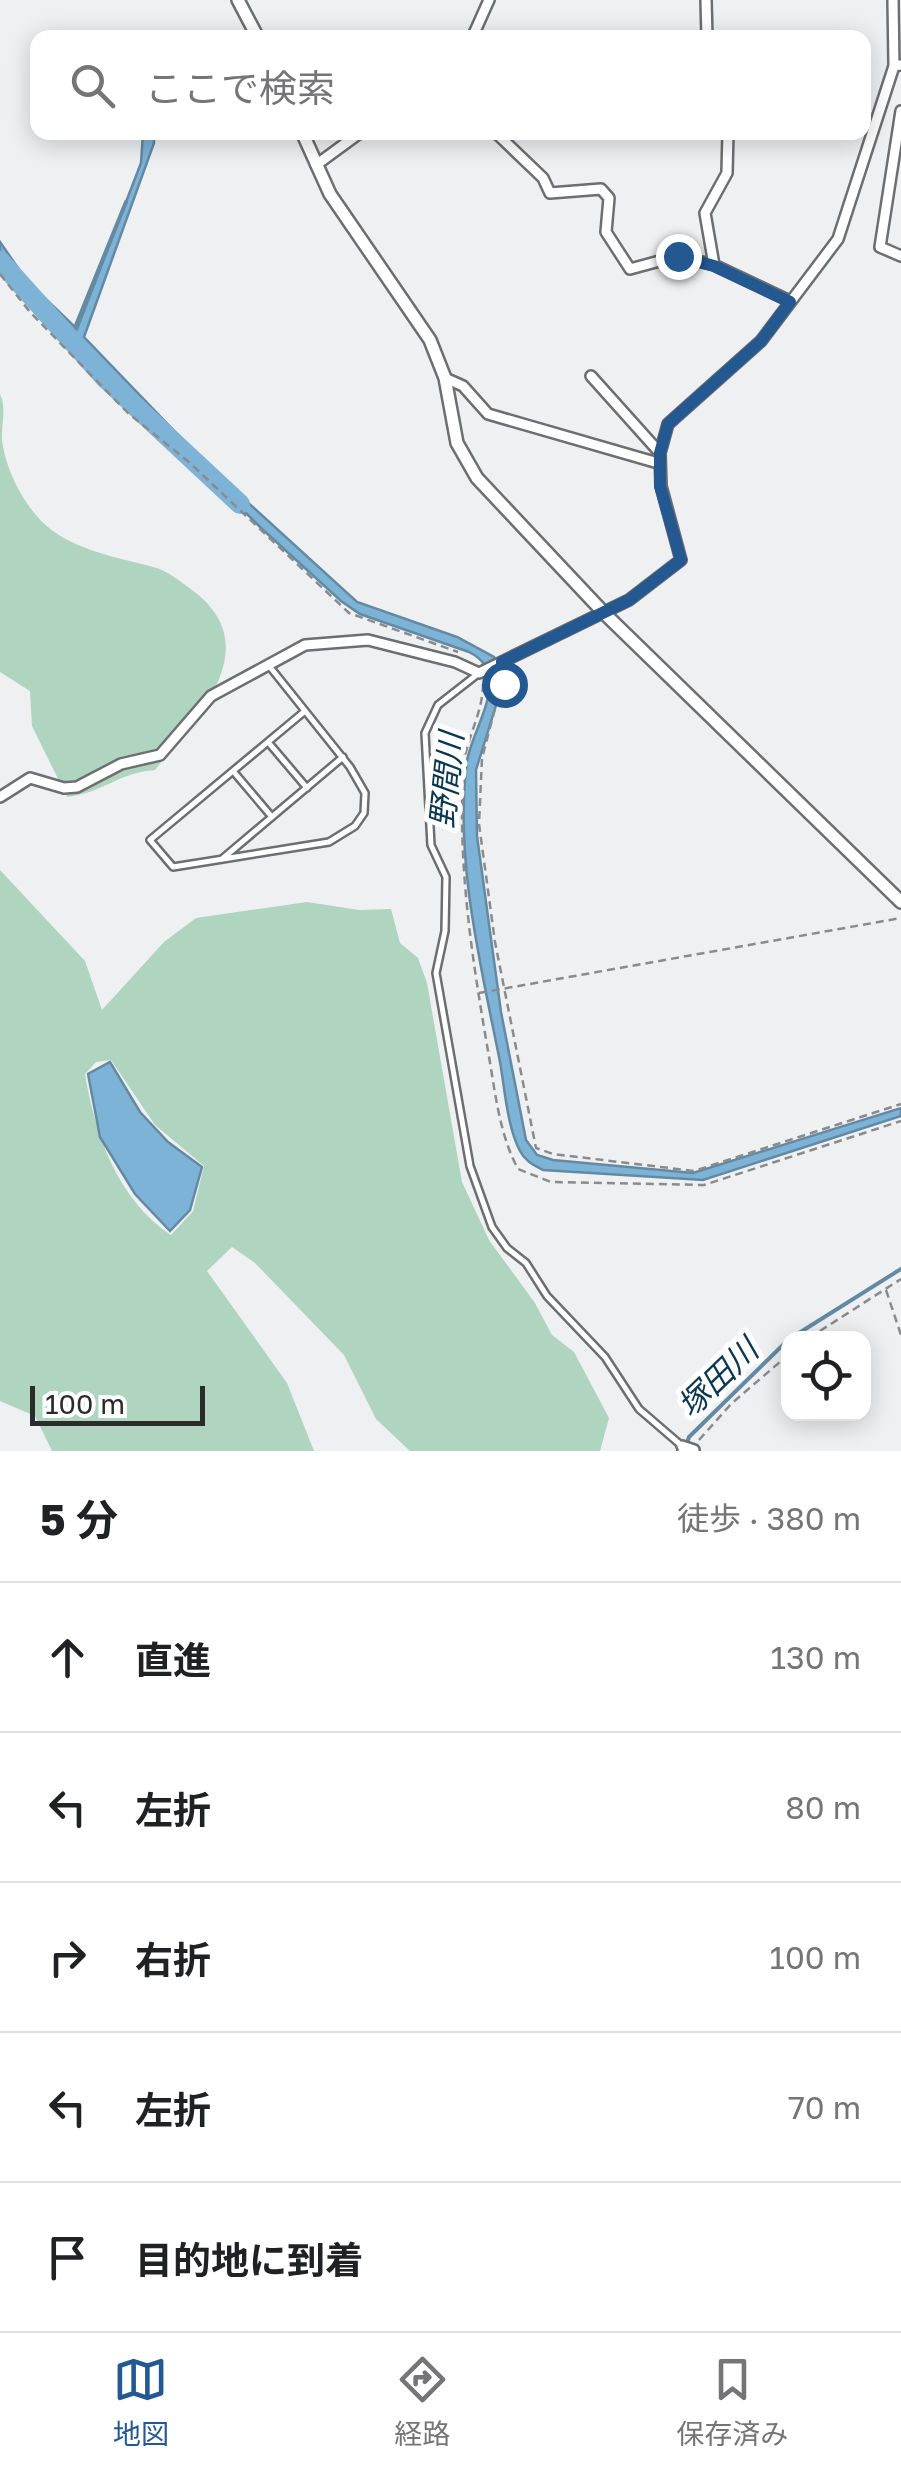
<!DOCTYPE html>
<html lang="ja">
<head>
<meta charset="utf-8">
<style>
	body { margin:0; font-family:"Golos Text","Noto Sans JP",sans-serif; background:#f2f2f2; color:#202124 }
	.controls { position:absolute; right:30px; bottom:30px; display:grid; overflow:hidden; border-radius:20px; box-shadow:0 5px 25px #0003 }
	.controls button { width:90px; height:90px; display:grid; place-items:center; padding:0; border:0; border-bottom:2px solid #e0e0e0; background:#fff; color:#202124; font:50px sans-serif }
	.scale { position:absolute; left:30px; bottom:25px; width:175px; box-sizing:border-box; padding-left:10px; border:5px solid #2b2b2c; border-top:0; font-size:28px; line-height:35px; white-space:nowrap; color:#2b2b2c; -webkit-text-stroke:8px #fff; paint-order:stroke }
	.stop { position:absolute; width:30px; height:30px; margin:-22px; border:8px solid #245891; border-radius:50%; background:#fff }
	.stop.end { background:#245891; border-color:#fff; box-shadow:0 2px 10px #0008 }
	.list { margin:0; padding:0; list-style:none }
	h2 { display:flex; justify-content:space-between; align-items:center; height:130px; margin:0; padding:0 40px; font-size:42px }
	h2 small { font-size:32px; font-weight:400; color:#757577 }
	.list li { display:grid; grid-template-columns:65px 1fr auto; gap:30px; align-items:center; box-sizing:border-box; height:150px; padding:0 40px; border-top:2px solid #e0e0e0 }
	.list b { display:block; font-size:38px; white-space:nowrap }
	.list em { font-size:32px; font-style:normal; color:#757577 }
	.icon { flex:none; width:55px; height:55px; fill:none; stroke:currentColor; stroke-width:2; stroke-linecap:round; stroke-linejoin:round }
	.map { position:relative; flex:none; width:901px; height:1451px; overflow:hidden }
	.search { position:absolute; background:#fff; box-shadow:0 5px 25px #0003; left:30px; right:30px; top:30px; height:110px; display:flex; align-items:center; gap:25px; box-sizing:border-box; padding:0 35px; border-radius:20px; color:#757577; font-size:38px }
	.sheet { height:880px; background:#fff }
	nav { display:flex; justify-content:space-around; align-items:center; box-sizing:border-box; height:140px; border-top:2px solid #e0e0e0; background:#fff; font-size:28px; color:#757577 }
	nav a { display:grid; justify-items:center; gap:5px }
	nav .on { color:#245891 }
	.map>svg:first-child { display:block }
	.green { fill:#afd4c0; fill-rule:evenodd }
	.water { fill:#7db3d6; stroke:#648aa3; stroke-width:2.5 }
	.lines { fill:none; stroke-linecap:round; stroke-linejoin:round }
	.stream { stroke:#648aa3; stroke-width:4 }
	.river { stroke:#7db3d6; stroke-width:20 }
	.service-casing { stroke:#6d6e70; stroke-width:10 }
	.minor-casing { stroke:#6d6e70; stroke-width:14 }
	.tertiary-casing { stroke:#6d6e70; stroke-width:16 }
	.path { stroke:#8a8b8c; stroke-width:2.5; stroke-dasharray:8 5; stroke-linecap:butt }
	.service { stroke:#fff; stroke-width:5 }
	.minor { stroke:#fff; stroke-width:9 }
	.tertiary { stroke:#fff; stroke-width:11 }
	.route { stroke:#245891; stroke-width:12 }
	.labels { text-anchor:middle; stroke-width:10; stroke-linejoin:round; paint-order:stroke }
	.water-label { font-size:32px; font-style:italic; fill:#0b3850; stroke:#fff }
</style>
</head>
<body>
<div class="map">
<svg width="901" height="1451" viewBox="0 0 901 1451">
	<rect width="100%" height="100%" fill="#eff0f2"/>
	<path class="green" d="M 0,394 C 7,409 1,424 2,439 C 5,470 27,513 53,531 C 82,552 121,558 153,567 C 167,570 181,582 192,590 C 269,647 196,719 155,770 C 117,773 103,793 67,797 L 32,726 L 30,691 L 0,672 Z
		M 0,870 L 85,961 L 102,1010 L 164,942 L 196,918 L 307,902 L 359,910 L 391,909 L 400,943 L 418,958 L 427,983 L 462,1182 L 489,1240 L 535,1303 L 552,1335 L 574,1352 L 609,1418 L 600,1451 L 410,1451 L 376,1419 L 344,1355 L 255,1263 L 232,1247 L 207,1271 L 287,1383 L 314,1451 L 52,1451 L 35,1416 L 0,1401 ZM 111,1060 L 155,1125 L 204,1166 L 193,1211 L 171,1235 C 117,1199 95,1134 85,1074 L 96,1062 Z"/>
	<path class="water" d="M 143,133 L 154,133 L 154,143 L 84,337 L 209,467 L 357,602 L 457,637 L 494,657 L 500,669 L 501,689 L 476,770 L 477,836 L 501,1012 L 526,1140 L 537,1155 L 553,1160 L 693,1173 L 901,1108 L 901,1116 L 703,1180 L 543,1170 C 534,1165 525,1161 520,1151 C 507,1126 505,1090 500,1062 C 481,966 454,859 467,761 C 472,728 514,674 469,652 L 360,614 L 341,601 L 260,527 L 73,341 L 20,285 L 0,256 L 0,242 L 27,281 L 77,329 L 141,163 Z
		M 110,1062 L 140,1112 L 168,1142 L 202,1167 L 190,1210 L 170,1231 L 135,1194 L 100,1137 L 88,1074 Z"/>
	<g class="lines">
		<path class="stream" d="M 70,340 L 126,202
			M 791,1338 L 901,1269
			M 686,1446 L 689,1437 L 788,1340"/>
		<path class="river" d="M 0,261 L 106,379 L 240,504"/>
		<g class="service-casing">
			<path id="service" d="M 270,667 L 350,767 L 365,793 L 364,813 L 355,826 L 329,842 L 173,867 L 150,840 L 305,711
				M 479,673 L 438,705 L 425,733 L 431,845 L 446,877 L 445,931 L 436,973 L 470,1166 L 492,1227 L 507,1248 L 526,1263 L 547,1296 L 605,1357 L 639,1409 L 682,1446 L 681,1451
				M 268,742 L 307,788
				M 233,771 L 272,817
				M 222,859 L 343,757"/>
		</g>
		<g class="minor-casing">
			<path id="minor" d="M 706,0 L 707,38
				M 893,0 L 894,66
				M 472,38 L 489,0
				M 901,111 L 880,247 L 901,256
				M 495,132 L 543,178 L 550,193 L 601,189 L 609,198 L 606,232 L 630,269 L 678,256 L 714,265 L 790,301
				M 316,165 L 361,132
				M 714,265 L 705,213 L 727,173 L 728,132
				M 591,376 L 660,453
				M 445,378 L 463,386 L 488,414 L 658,463
				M 0,797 L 30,778 L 64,788 L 77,787 L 121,764 L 160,755 L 211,696 L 305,645 L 368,640 L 455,662 L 479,673 L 629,600 L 681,560 L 661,486 L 660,453 L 668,424 L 761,341 L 838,239 L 894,66 L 901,65
				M 682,1446 L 694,1450"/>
		</g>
		<g class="tertiary-casing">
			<path id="tertiary" d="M 238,0 L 258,38
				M 302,132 L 330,194 L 430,340 L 445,378 L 457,443 L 477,478 L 603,612 L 901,902"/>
		</g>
		<path class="path" d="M 0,274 L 30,312 L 128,413 L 190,463 L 349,613 L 458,652
			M 505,671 L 482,758 L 479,824 L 495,942 L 536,1148 L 553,1154 L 694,1171 L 901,1104
			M 483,684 C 483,715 464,741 463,772 C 458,868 472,958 488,1051 C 495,1090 499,1134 518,1169 L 551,1182 L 704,1185 L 901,1121
			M 479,993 L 901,918
			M 886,1290 L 901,1335
			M 809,1338 L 901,1279
			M 699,1440 L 731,1404 L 788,1355"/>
		<use href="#service" class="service"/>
		<use href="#minor" class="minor"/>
		<use href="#tertiary" class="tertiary"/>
	</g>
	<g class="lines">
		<path class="route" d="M 504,684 L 502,662 L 629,600 L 681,560 L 660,486 L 660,453 L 668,424 L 761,341 L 790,302 L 714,266 L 678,256"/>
	</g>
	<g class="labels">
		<g class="water-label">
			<text transform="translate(447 780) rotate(-84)" y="11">野間川</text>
			<text transform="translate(718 1378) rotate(-44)" y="11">塚田川</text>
		</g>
	</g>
</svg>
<div class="controls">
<button><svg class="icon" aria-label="locate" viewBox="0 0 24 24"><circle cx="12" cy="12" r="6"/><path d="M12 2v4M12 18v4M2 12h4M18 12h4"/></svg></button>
</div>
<div class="scale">100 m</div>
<div class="stop" style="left:504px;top:684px"></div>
<div class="stop end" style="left:678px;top:256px"></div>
<div class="search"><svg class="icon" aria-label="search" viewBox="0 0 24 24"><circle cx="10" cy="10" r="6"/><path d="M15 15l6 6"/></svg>ここで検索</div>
</div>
<section class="sheet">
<h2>5 分<small>徒歩 · 380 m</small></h2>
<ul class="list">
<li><svg class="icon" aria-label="ahead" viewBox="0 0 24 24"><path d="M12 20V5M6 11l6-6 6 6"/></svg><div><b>直進</b></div><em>130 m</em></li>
<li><svg class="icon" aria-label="left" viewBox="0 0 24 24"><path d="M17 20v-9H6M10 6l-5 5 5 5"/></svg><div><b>左折</b></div><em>80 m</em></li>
<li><svg class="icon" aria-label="right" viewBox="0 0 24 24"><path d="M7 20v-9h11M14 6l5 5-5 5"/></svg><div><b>右折</b></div><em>100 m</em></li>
<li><svg class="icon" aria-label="left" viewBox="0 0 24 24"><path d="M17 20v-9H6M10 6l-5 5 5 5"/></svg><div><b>左折</b></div><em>70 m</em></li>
<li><svg class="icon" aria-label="arrive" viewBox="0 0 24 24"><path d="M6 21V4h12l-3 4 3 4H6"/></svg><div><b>目的地に到着</b></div></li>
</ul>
</section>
<nav>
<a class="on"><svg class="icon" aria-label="map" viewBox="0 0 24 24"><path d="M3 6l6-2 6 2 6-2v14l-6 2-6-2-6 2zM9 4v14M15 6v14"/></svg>地図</a>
<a><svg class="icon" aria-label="directions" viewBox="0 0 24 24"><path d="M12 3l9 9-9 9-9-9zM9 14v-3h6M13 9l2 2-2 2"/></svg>経路</a>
<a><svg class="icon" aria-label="saved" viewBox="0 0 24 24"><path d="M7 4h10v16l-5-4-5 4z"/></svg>保存済み</a>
</nav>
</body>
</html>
